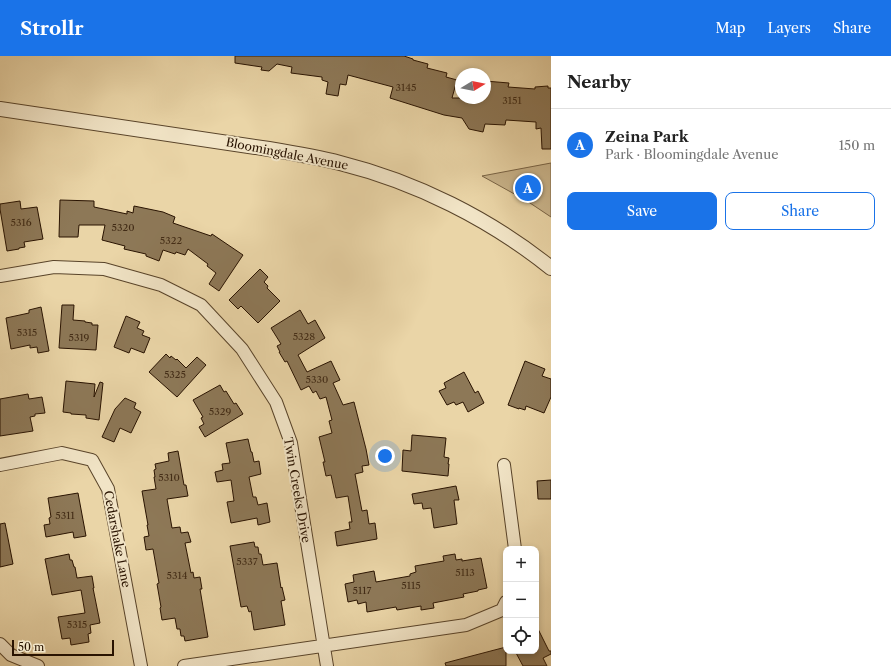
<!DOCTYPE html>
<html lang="en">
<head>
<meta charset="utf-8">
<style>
	body { margin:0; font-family:"Libre Caslon Text",serif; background:#f2f2f2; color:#222 }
	.controls { position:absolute; right:12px; bottom:12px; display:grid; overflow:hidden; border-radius:8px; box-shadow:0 2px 6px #0003 }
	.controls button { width:36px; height:36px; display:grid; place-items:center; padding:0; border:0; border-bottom:1px solid #e0e0e0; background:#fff; color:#222; font:20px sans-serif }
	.compass { position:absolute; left:455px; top:12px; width:36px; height:36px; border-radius:50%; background:#fff; box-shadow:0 2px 6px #0003; rotate:80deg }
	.scale { position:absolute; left:12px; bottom:10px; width:102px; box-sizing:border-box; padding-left:4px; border:2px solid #291301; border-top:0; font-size:11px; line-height:14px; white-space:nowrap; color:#291301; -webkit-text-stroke:3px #f1e4c6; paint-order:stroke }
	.you { position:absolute; left:385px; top:400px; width:14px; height:14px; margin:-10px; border:3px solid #fff; border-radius:50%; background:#1a73e8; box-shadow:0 0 0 6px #1a73e833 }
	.badge { display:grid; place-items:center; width:26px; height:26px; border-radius:50%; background:#1a73e8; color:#fff; font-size:13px; font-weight:700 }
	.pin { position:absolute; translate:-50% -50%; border:2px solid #fff; box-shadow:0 1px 4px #0006 }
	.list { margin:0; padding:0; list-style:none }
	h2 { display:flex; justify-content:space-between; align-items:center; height:52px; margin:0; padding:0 16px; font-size:17px }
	h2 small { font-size:13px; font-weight:400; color:#767676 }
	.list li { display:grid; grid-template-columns:26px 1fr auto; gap:12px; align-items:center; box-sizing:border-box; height:72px; padding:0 16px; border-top:1px solid #e0e0e0 }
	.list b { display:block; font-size:15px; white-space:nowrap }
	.list p { margin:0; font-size:13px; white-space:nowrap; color:#767676 }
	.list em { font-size:13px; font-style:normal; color:#767676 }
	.actions { display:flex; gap:8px; padding:12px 16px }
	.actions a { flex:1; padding:9px 0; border:1px solid #1a73e8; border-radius:8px; text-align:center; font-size:14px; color:#1a73e8 }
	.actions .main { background:#1a73e8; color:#fff }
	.icon { flex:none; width:22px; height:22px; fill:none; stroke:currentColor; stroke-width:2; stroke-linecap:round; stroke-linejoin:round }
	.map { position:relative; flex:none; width:551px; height:610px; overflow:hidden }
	header { display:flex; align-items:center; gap:24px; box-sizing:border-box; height:56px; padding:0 20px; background:#1a73e8; color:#fff }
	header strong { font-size:19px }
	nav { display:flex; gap:22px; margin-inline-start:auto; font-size:14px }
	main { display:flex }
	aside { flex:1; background:#fff }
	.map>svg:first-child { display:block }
	.green { fill:#c9b48b; stroke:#796446 }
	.building { fill:#8d7857; stroke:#291301 }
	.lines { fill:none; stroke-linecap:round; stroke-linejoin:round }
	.minor-casing { stroke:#59442a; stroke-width:14 }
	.tertiary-casing { stroke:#59442a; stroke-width:16 }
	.minor { stroke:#f1e4c6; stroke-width:12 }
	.tertiary { stroke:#f1e4c6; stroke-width:14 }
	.labels { text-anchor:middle; stroke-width:4; stroke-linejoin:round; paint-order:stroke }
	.number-label { font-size:10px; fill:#422c16 }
	.street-label { font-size:12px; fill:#291301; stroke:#f1e4c6 }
</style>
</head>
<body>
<header>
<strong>Strollr</strong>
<nav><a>Map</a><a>Layers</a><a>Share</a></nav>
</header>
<main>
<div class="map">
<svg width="551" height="610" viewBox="0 0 551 610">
	<rect width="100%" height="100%" fill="#ead5a7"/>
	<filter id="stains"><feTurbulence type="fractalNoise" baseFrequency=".005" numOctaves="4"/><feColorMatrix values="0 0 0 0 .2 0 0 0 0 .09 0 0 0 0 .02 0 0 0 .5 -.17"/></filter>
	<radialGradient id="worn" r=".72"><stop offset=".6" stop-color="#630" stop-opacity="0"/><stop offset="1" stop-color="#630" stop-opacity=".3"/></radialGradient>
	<path class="green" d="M 551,107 L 551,161 L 527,145 L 482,120 Z"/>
	<path class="building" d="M 235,0 L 404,0 L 413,3 L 413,4 L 428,8 L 427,12 L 447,17 L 446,21 L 457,24 L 452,42 L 485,42 L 485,25 L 509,27 L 508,31 L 535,33 L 535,31 L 548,30 L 548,32 L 551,32 L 551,93 L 542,93 L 541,72 L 536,73 L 536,66 L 506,64 L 505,69 L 485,68 L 483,76 L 469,73 L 462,62 L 444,59 L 390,42 L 393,31 L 348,19 L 346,29 L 340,28 L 338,40 L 326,38 L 328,26 L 322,24 L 322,21 L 291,17 L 292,11 L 277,8 L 269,15 L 261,14 L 262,11 L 255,10 L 235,7 Z
		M 60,144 L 94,145 L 94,151 L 127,158 L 127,155 L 133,157 L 134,150 L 163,156 L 175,161 L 173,167 L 211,180 L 212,178 L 243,199 L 219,235 L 209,228 L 216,217 L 207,210 L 208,208 L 188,193 L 185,199 L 176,196 L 175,198 L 163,194 L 159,205 L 146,200 L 146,198 L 124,193 L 125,190 L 102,184 L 105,169 L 79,169 L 78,181 L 59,181 Z
		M 20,145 L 21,153 L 37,151 L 43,183 L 24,186 L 25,191 L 19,192 L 19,193 L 7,195 L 0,153 L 0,148 Z
		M 260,213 L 268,221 L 264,226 L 268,230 L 267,232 L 280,245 L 258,267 L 241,250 L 238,253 L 229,244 Z
		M 62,249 L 74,249 L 73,264 L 85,265 L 85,266 L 92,267 L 92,269 L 98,269 L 96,294 L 59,292 Z
		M 41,251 L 49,295 L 38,297 L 37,291 L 30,292 L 30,289 L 11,293 L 6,262 L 29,257 L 29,254 Z
		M 300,254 L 308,268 L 315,264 L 325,282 L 298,299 L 307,316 L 331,305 L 340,324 L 333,327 L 343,349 L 354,346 L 366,393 L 369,409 L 362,410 L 363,416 L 355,418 L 362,455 L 367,454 L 369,468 L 375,467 L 377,483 L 337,490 L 335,476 L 350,473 L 349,466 L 352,466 L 348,440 L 336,442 L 331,419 L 326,420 L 323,406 L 325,406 L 319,381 L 332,377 L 329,365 L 332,364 L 326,341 L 320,343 L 316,335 L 313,337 L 309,330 L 301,334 L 287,305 L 285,306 L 279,296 L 280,296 L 277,290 L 281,288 L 271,272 Z
		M 126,260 L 140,266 L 137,272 L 144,275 L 142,279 L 150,282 L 144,297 L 131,292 L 129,297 L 114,291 Z
		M 166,298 L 170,302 L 171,300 L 176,304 L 177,303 L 186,312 L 197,301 L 206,309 L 177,341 L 149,316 Z
		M 525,305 L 545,313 L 542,320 L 551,323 L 551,341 L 544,357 L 526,350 L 525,354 L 519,352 L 519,353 L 508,349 Z
		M 464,316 L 475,337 L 478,335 L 484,347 L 468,356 L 463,346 L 456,349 L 454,346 L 447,349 L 439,335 L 446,332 L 444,327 Z
		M 66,325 L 95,328 L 94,341 L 100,326 L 103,327 L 99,364 L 86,362 L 86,359 L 71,358 L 71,357 L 63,356 Z
		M 220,329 L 224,336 L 226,335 L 234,348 L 236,347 L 243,358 L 205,381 L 199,371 L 204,368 L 201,362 L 203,361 L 193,344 Z
		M 28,338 L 29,343 L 42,341 L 45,357 L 35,358 L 35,360 L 30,361 L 33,375 L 0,380 L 0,343 Z
		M 125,342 L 136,347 L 134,352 L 141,356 L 131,377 L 120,372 L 114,386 L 102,381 L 115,353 Z
		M 412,379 L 446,382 L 444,401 L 449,402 L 448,408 L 449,408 L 448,420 L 402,415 L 403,394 L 411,395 Z
		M 248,383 L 251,396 L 252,396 L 254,406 L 259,405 L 261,418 L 249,421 L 253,441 L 256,441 L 258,449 L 267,447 L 270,466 L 258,469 L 257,462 L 231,467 L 227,446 L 234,445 L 231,424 L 217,426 L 215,416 L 223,414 L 222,408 L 230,407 L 226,387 Z
		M 178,395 L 184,429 L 186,429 L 188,440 L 167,443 L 172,472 L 180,471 L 181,477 L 188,476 L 191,486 L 185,487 L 191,517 L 193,516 L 194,522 L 200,521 L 202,533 L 200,533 L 208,581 L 185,585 L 184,580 L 181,580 L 180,573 L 177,573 L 175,562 L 162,564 L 160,552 L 161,551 L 157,528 L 159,527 L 153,493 L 146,494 L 144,481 L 149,480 L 147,469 L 148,469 L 142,435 L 156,433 L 154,421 L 155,421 L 154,414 L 156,413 L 155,408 L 169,405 L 168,397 Z
		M 551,424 L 551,443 L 538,443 L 537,425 Z
		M 456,430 L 459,444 L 454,444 L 457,468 L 434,472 L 431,452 L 423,453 L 422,447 L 414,448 L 412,438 Z
		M 78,437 L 86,480 L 74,482 L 73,476 L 46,481 L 44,469 L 50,468 L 49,462 L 51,461 L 48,442 Z
		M 5,467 L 13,508 L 0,511 L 0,468 Z
		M 254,486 L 255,491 L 258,491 L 259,498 L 261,498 L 263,509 L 277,507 L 281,532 L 282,531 L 285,544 L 281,545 L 285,569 L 254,574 L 251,555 L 249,556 L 247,550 L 241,551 L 230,490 Z
		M 69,498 L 70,504 L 72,504 L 74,511 L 75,511 L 77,522 L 92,520 L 94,532 L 93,532 L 100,567 L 90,569 L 91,577 L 88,578 L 89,586 L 71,589 L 70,582 L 62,583 L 58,561 L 85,557 L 81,534 L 52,539 L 45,503 Z
		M 455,498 L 456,504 L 462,503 L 462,505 L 481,502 L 487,532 L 478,534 L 478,535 L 463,538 L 464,541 L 433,547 L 434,552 L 421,554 L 421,550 L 397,554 L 396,551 L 367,556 L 366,546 L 358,548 L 357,544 L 348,546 L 345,528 L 354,526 L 353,519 L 374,515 L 376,526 L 410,520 L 410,518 L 416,516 L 415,510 L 444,505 L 443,500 Z
		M 536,569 L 549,595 L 551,595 L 551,598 L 543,602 L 547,610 L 523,610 L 515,595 L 536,595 Z
		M 506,591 L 506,610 L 446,610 L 445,607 Z"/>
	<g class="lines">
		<g class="minor-casing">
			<path id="minor" d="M 0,220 L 54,211 L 104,213 L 161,229 L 201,249 L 242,293 L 276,346 L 291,387 L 327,610
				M 0,409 L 62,397 L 92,404 L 108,433 L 141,610
				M 504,409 L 515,493
				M 0,588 L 11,599 L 38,610
				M 184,610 L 466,569 L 502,554 L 506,546"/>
		</g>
		<g class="tertiary-casing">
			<path id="tertiary" d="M 0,53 L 269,93 C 293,97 317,101 340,107 C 416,126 490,163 551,212"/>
		</g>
		<use href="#minor" class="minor"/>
		<use href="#tertiary" class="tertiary"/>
	</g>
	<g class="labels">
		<g class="number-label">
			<text x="406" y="35">3145</text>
			<text x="512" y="48">3151</text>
			<text x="21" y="170">5316</text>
			<text x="123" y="175">5320</text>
			<text x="171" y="188">5322</text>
			<text x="27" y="280">5315</text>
			<text x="304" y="284">5328</text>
			<text x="79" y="285">5319</text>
			<text x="175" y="322">5325</text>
			<text x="317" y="327">5330</text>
			<text x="220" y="359">5329</text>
			<text x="169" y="425">5310</text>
			<text x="65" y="463">5311</text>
			<text x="247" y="509">5337</text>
			<text x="465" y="520">5113</text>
			<text x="177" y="523">5314</text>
			<text x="411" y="533">5115</text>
			<text x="362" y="538">5117</text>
			<text x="77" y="572">5315</text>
		</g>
		<g class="street-label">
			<text transform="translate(287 98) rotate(11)" y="4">Bloomingdale Avenue</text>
			<text transform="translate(297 434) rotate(80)" y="4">Twin Creeks Drive</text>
			<text transform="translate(117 483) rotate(79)" y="4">Cedarshake Lane</text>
		</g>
	</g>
	<rect width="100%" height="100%" filter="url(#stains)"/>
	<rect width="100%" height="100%" fill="url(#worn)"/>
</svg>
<div class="controls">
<button>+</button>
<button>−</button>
<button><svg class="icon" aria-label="locate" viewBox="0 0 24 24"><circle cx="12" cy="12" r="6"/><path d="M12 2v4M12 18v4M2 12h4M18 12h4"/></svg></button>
</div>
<svg class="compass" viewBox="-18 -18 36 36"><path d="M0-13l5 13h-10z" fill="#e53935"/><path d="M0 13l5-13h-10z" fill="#767676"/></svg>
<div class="scale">50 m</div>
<div class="you"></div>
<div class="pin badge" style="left:528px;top:132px">A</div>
</div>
<aside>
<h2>Nearby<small></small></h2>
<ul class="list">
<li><span class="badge">A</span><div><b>Zeina Park</b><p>Park · Bloomingdale Avenue</p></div><em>150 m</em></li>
</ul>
<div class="actions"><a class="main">Save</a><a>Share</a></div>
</aside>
</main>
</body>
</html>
